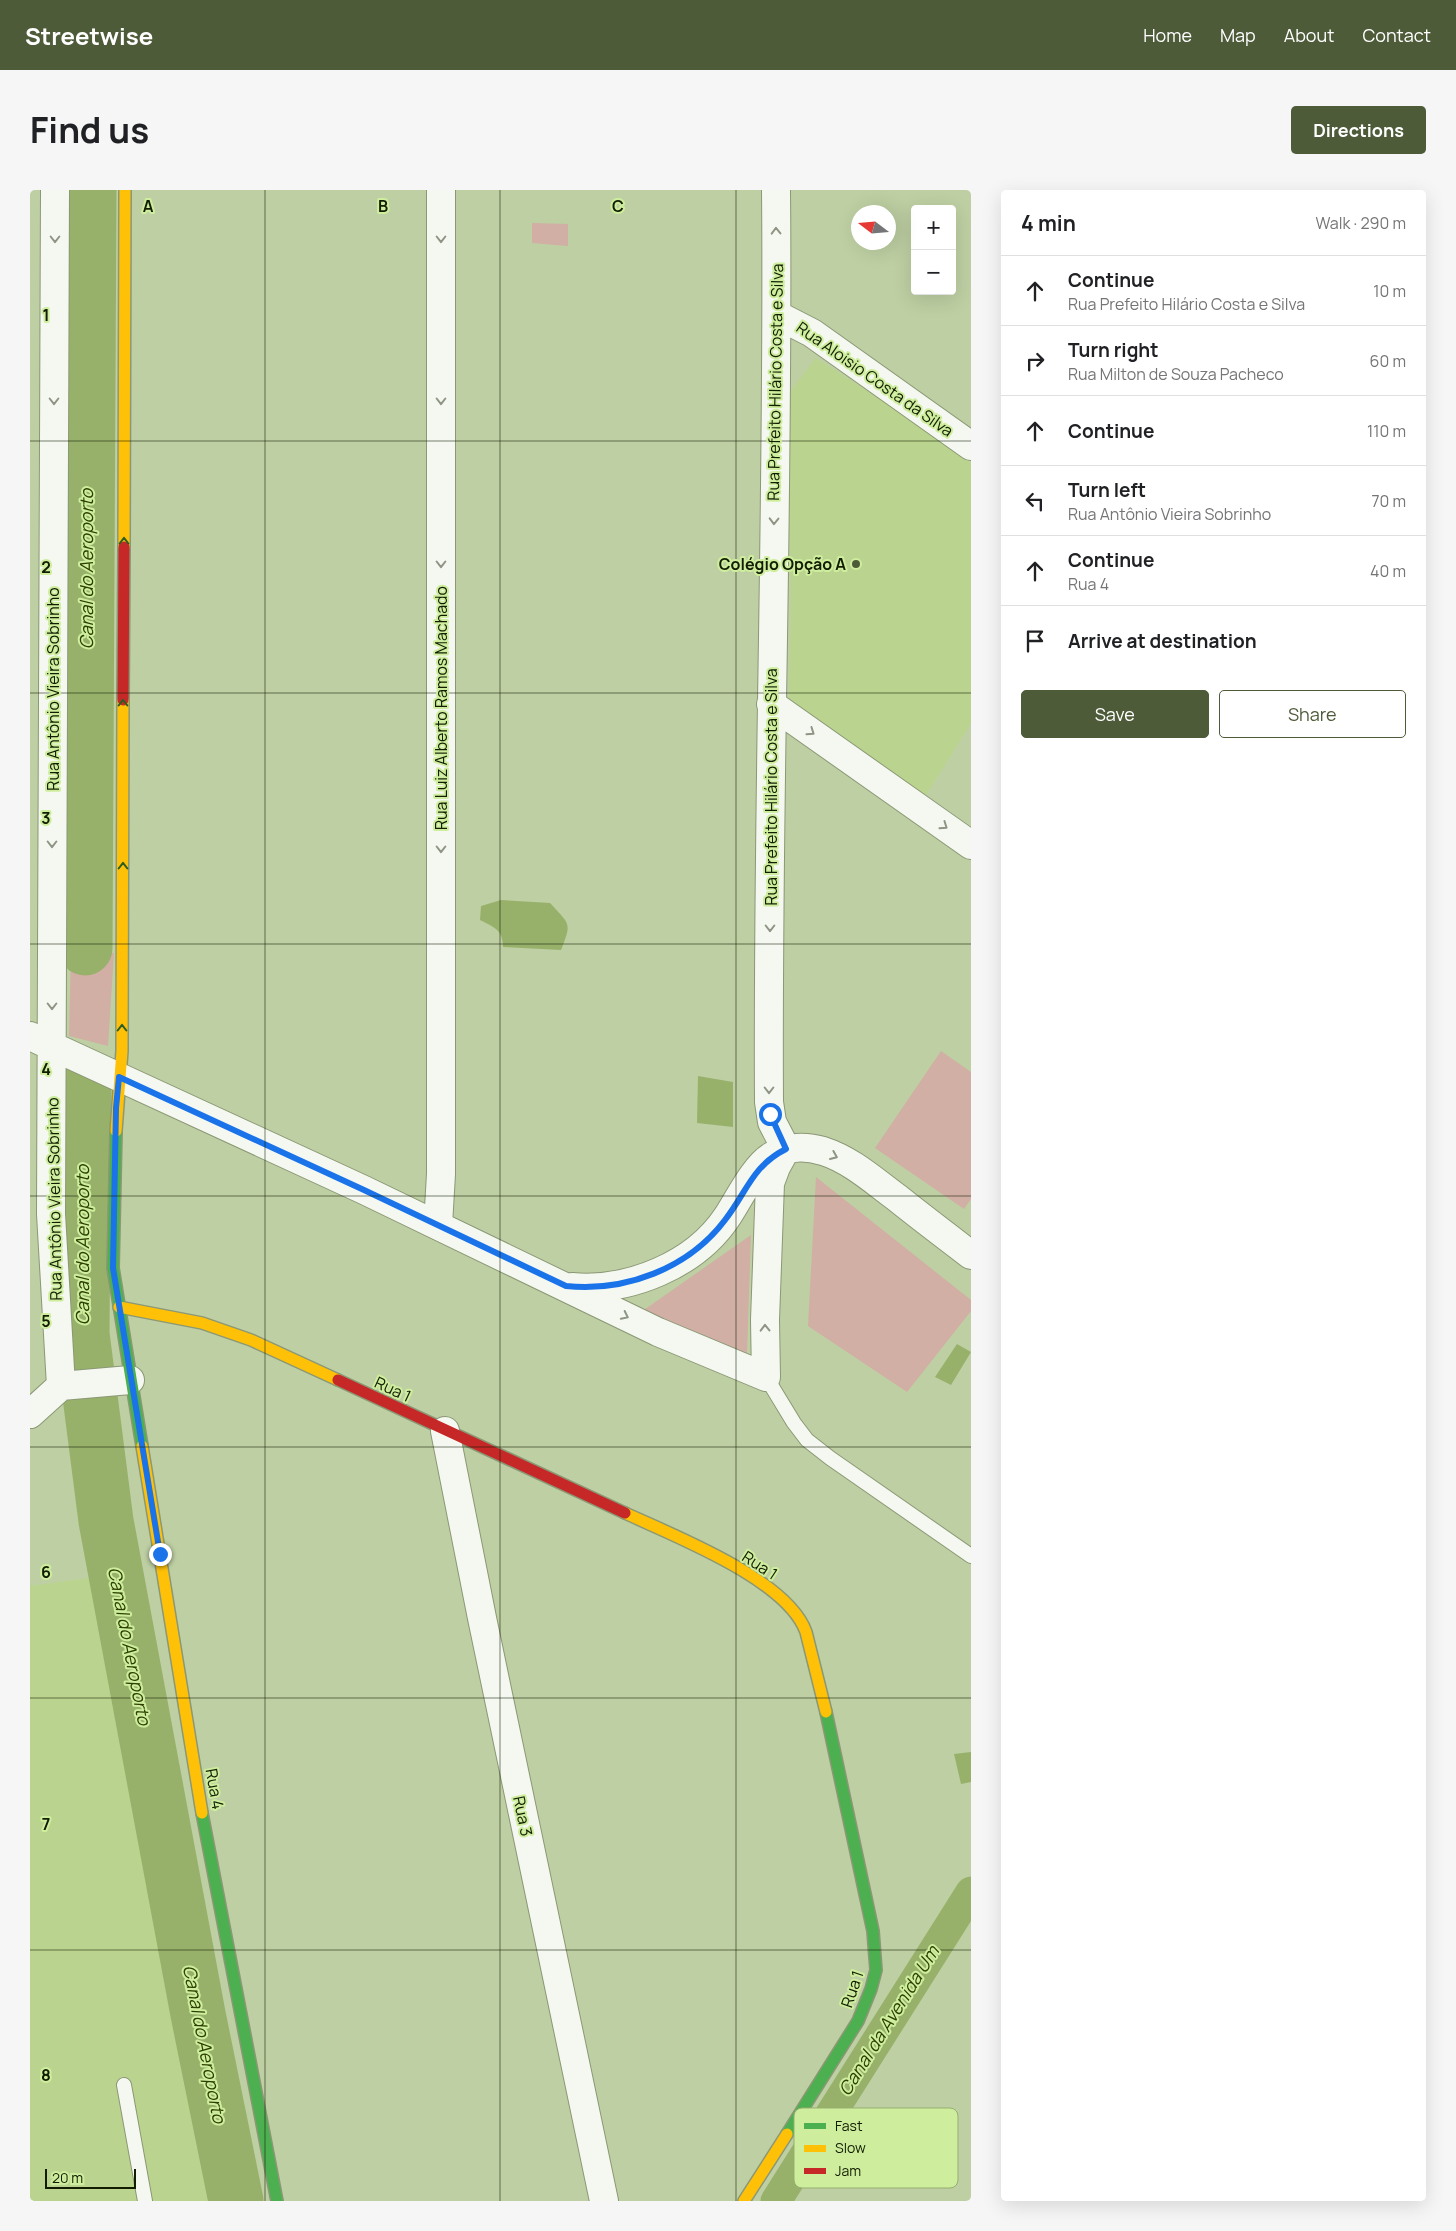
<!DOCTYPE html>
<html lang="en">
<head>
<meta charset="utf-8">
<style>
	body { margin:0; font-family:Manrope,sans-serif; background:#f6f6f6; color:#202124 }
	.controls { position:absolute; right:15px; top:15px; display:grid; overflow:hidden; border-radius:5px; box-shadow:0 5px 20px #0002 }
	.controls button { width:45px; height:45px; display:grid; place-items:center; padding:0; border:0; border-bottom:1px solid #e0e0e0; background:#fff; color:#202124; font:25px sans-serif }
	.compass { position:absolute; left:821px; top:15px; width:45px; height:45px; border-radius:50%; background:#fff; box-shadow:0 5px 20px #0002; rotate:286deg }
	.scale { position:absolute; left:15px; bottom:12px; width:91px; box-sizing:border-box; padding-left:5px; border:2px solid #111c00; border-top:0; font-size:14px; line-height:18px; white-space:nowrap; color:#111c00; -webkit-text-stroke:4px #ceee9e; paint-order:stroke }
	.stop { position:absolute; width:15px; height:15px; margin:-11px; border:4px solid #1a73e8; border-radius:50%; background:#fff }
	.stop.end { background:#1a73e8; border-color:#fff; box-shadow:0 1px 5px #0008 }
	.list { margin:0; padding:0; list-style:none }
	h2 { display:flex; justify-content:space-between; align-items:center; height:65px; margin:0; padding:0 20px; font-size:21px }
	h2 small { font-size:16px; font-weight:400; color:#757577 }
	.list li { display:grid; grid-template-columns:32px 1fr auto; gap:15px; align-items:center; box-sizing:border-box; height:70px; padding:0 20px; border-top:1px solid #e0e0e0 }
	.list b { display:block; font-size:19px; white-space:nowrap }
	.list p { margin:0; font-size:16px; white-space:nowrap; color:#757577 }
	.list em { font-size:16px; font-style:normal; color:#757577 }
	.actions { display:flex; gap:10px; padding:15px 20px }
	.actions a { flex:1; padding:11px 0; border:1px solid #4e5b39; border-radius:5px; text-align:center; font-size:18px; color:#4e5b39 }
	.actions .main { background:#4e5b39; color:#fff }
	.icon { flex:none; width:28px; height:28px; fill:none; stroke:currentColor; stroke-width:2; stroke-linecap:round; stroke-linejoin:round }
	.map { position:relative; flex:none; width:941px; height:2011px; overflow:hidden; border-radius:5px }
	header { display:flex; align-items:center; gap:30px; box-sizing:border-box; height:70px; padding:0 25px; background:#4e5b39; color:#fff }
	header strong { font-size:24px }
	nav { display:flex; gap:28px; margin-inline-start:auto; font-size:18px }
	.intro { display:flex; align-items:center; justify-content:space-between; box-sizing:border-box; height:120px; padding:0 30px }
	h1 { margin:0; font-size:35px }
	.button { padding:12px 22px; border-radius:5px; background:#4e5b39; color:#fff; font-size:18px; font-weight:700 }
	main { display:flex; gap:30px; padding:0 30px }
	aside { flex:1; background:#fff; border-radius:5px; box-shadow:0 5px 20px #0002 }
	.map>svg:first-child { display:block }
	.built { fill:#bad490 }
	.green { fill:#d1afa4 }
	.water { fill:#97b16b }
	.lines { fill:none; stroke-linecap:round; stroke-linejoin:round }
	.canal { stroke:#97b16b; stroke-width:31 }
	.river { stroke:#97b16b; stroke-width:55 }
	.lane-casing { stroke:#8b9875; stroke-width:16 }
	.street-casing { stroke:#8b9875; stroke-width:30 }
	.fast-casing { stroke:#8b9875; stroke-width:14 }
	.slow-casing { stroke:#8b9875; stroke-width:14 }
	.jam-casing { stroke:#8b9875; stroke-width:14 }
	.lane { stroke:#f5f8f1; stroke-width:14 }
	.street { stroke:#f5f8f1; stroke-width:28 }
	.fast { stroke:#4caf50; stroke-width:11 }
	.slow { stroke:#ffc107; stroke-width:11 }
	.jam { stroke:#c62828; stroke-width:11 }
	.oneway { stroke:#8e9585 }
	.oneway2 { stroke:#2c5e24 }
	.route { stroke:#1a73e8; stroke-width:6 }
	.grid { fill:none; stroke:#111c00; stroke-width:1; stroke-opacity:0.55 }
	.poi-dot { fill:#4e5b39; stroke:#ceee9e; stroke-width:2 }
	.labels { text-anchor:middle; stroke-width:4; stroke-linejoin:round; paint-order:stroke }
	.street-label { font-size:16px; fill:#111c00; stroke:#ceee9e }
	.poi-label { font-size:16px; font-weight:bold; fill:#111c00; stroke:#ceee9e; text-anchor:end }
	.water-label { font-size:18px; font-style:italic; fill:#2c3f00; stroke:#ceee9e }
	.key { fill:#ceee9e; stroke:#95af6f; stroke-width:1 }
	.key-label { font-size:14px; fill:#111c00 }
	.grid-label { font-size:16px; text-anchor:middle; font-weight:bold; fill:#111c00; stroke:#ceee9e; stroke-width:4; stroke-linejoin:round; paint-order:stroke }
</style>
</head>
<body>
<header>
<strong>Streetwise</strong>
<nav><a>Home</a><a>Map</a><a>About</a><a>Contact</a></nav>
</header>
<div class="intro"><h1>Find us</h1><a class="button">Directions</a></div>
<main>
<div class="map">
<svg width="941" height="2011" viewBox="0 0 941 2011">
	<rect width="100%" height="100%" fill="#becfa3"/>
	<path class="built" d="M 786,168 L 897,239 L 941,273 L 941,533 L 893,610 L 759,510 L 761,416 L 758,204 Z
		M 101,1382 L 229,2011 L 0,2011 L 0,1396 Z"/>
	<path class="green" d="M 502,33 L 538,34 L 538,56 L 502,53 Z
		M 41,762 L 84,763 L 78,856 L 39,846 Z
		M 911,861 L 941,882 L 941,1009 L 934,1019 L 845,958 Z
		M 34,880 L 69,896 L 70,1022 L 31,1018 Z
		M 786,987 L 941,1110 L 941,1121 L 877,1202 L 778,1136 Z
		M 721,1045 L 717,1164 L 611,1122 Z"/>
	<path class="water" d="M 471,710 L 520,713 C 540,735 542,732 531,760 L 473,757 C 473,740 464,737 450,730 L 451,716 Z
		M 668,886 L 703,892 L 703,937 L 667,933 Z
		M 927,1154 L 941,1162 L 921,1195 L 905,1187 Z
		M 941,1562 L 941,1592 L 931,1594 L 924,1564 Z"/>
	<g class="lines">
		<path class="canal" d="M 746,2011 L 941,1702"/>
		<path class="river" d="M 55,758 L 59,0
			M 54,895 L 52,1144 L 76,1331 L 168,1824 L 206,2011"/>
		<g class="lane-casing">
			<path id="lane" d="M 736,1187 L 764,1233 L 777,1250 L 800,1268 L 941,1366
				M 94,1895 L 115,2011"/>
		</g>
		<g class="street-casing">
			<path id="street" d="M 746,0 C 749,304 737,608 739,912 L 742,932 L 756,959
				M 747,125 L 782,143 L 941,256
				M 741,514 L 941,655
				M 0,846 L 334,1000 L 628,1142 L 736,1187 L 735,1130 L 740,993 L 746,977 L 756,959
				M 408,1035 L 411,984 L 411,0
				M 542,1097 C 599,1102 665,1075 697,1027 C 709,1009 724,977 742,966 C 757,956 776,956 793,961 C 821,970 843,990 866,1007 C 891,1027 916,1046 941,1065
				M 31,1196 L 100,1190
				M 0,1224 L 31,1196 L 21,1024 L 25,0
				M 415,1241 L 452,1428 L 574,2011"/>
		</g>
		<g class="fast-casing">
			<path id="fast" d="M 86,941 L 83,1078 L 112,1256
				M 172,1623 L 247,2011
				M 757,1944 L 828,1831 L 841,1799 L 846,1780 L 843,1741 L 796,1522"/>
		</g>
		<g class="slow-casing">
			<path id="slow" d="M 94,357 L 95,0
				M 86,941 L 92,861 L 93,510
				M 89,1117 L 172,1133 L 221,1150 L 308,1190
				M 112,1256 L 172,1623
				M 595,1323 C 644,1346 757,1389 776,1442 L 796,1522
				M 714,2011 L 757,1944"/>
		</g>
		<g class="jam-casing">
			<path id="jam" d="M 93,510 L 94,357
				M 308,1190 L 595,1323"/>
		</g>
		<use href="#lane" class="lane"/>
		<use href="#street" class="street"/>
		<use href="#fast" class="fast"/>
		<use href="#slow" class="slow"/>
		<use href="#jam" class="jam"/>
	</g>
	<defs><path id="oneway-chevron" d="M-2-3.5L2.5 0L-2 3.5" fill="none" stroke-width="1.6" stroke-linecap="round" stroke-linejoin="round" transform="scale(1.25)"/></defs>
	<g class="oneway">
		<use href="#oneway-chevron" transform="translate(746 41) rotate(-91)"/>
		<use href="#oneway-chevron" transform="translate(25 49) rotate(90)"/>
		<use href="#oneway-chevron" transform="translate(411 49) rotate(90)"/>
		<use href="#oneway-chevron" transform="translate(24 211) rotate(90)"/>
		<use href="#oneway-chevron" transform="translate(411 211) rotate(90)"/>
		<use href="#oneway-chevron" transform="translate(744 331) rotate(91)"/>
		<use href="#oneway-chevron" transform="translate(411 374) rotate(90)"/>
		<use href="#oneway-chevron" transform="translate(781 542) rotate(35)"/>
		<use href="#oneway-chevron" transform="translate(914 636) rotate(35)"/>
		<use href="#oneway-chevron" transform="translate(22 654) rotate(90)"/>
		<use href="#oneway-chevron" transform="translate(411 659) rotate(90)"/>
		<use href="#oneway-chevron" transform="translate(740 738) rotate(90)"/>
		<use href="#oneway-chevron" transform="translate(22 816) rotate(90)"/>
		<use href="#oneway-chevron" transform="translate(739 900) rotate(90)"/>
		<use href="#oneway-chevron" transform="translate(804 966) rotate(23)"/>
		<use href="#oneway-chevron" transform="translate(595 1126) rotate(26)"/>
		<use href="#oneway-chevron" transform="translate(735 1138) rotate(-91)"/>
	</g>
	<g class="oneway2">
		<use href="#oneway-chevron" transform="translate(94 351) rotate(-90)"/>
		<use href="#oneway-chevron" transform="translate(93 513) rotate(-90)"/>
		<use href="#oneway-chevron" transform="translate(93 676) rotate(-90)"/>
		<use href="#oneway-chevron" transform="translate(92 838) rotate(-90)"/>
	</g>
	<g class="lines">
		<path class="route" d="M 130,1364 L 83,1078 L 86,918 L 89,887 L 334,1000 L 536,1096 C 595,1102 658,1079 695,1030 C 717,1002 722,976 756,959 L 740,924"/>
	</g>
	<path class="grid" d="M 235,0 L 235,2011M 470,0 L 470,2011M 706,0 L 706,2011M 0,251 L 941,251M 0,503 L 941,503M 0,754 L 941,754M 0,1006 L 941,1006M 0,1257 L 941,1257M 0,1508 L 941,1508M 0,1760 L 941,1760"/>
	<circle class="poi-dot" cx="826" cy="374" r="5"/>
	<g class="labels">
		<g class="street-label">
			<text transform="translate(845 189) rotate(35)" y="6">Rua Aloisio Costa da Silva</text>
			<text transform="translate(745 192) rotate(-89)" y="6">Rua Prefeito Hilário Costa e Silva</text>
			<text transform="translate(23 499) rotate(-90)" y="6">Rua Antônio Vieira Sobrinho</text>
			<text transform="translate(411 518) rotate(-90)" y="6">Rua Luiz Alberto Ramos Machado</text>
			<text transform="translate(741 597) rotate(-90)" y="6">Rua Prefeito Hilário Costa e Silva</text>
			<text transform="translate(24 1009) rotate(-91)" y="6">Rua Antônio Vieira Sobrinho</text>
			<text transform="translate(363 1199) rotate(25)" y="6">Rua 1</text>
			<text transform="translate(730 1375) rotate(33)" y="6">Rua 1</text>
			<text transform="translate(185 1599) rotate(80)" y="6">Rua 4</text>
			<text transform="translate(493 1626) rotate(78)" y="6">Rua 3</text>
			<text transform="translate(822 1799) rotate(-71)" y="6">Rua 1</text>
		</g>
		<g class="poi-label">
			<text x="816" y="380">Colégio Opção A</text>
		</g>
		<g class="water-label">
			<text transform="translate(57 379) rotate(-90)" y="6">Canal do Aeroporto</text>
			<text transform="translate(53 1055) rotate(-90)" y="6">Canal do Aeroporto</text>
			<text transform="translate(99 1456) rotate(79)" y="6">Canal do Aeroporto</text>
			<text transform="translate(859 1831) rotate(-58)" y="6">Canal da Avenida Um</text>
			<text transform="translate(174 1854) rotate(79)" y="6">Canal do Aeroporto</text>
		</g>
	</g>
	<rect x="764" y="1918" width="164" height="80" rx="8" class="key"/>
	<rect x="774" y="1933" width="22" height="6" fill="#4caf50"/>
	<rect x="774" y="1955" width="22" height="7" fill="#ffc107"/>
	<rect x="774" y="1978" width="22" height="6" fill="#c62828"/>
	<g class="key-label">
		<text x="805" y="1941">Fast</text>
		<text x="805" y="1963">Slow</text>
		<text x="805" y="1986">Jam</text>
	</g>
	<g class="grid-label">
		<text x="118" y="22">A</text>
		<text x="353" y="22">B</text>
		<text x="588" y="22">C</text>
		<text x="16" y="131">1</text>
		<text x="16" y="383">2</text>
		<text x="16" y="634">3</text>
		<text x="16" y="885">4</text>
		<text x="16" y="1137">5</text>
		<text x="16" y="1388">6</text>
		<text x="16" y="1640">7</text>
		<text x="16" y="1891">8</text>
	</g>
</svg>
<div class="controls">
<button>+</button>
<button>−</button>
</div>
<svg class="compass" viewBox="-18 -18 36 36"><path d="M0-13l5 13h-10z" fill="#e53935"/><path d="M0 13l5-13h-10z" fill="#757577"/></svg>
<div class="scale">20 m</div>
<div class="stop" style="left:740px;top:924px"></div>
<div class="stop end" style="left:130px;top:1364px"></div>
</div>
<aside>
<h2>4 min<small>Walk · 290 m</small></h2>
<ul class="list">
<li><svg class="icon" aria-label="ahead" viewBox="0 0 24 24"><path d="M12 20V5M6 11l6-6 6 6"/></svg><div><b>Continue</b><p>Rua Prefeito Hilário Costa e Silva</p></div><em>10 m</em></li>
<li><svg class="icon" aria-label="right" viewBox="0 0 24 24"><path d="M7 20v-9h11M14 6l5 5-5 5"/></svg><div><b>Turn right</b><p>Rua Milton de Souza Pacheco</p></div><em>60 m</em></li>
<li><svg class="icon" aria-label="ahead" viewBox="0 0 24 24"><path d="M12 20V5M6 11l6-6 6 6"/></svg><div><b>Continue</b></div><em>110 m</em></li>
<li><svg class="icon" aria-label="left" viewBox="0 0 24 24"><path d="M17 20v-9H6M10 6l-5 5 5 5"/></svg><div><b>Turn left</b><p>Rua Antônio Vieira Sobrinho</p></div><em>70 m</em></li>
<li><svg class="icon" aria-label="ahead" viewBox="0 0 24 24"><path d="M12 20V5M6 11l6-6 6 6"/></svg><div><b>Continue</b><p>Rua 4</p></div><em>40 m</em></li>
<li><svg class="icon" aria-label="arrive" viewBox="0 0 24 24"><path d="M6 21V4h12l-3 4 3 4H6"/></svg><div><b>Arrive at destination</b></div></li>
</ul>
<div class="actions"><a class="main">Save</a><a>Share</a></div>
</aside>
</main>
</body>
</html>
